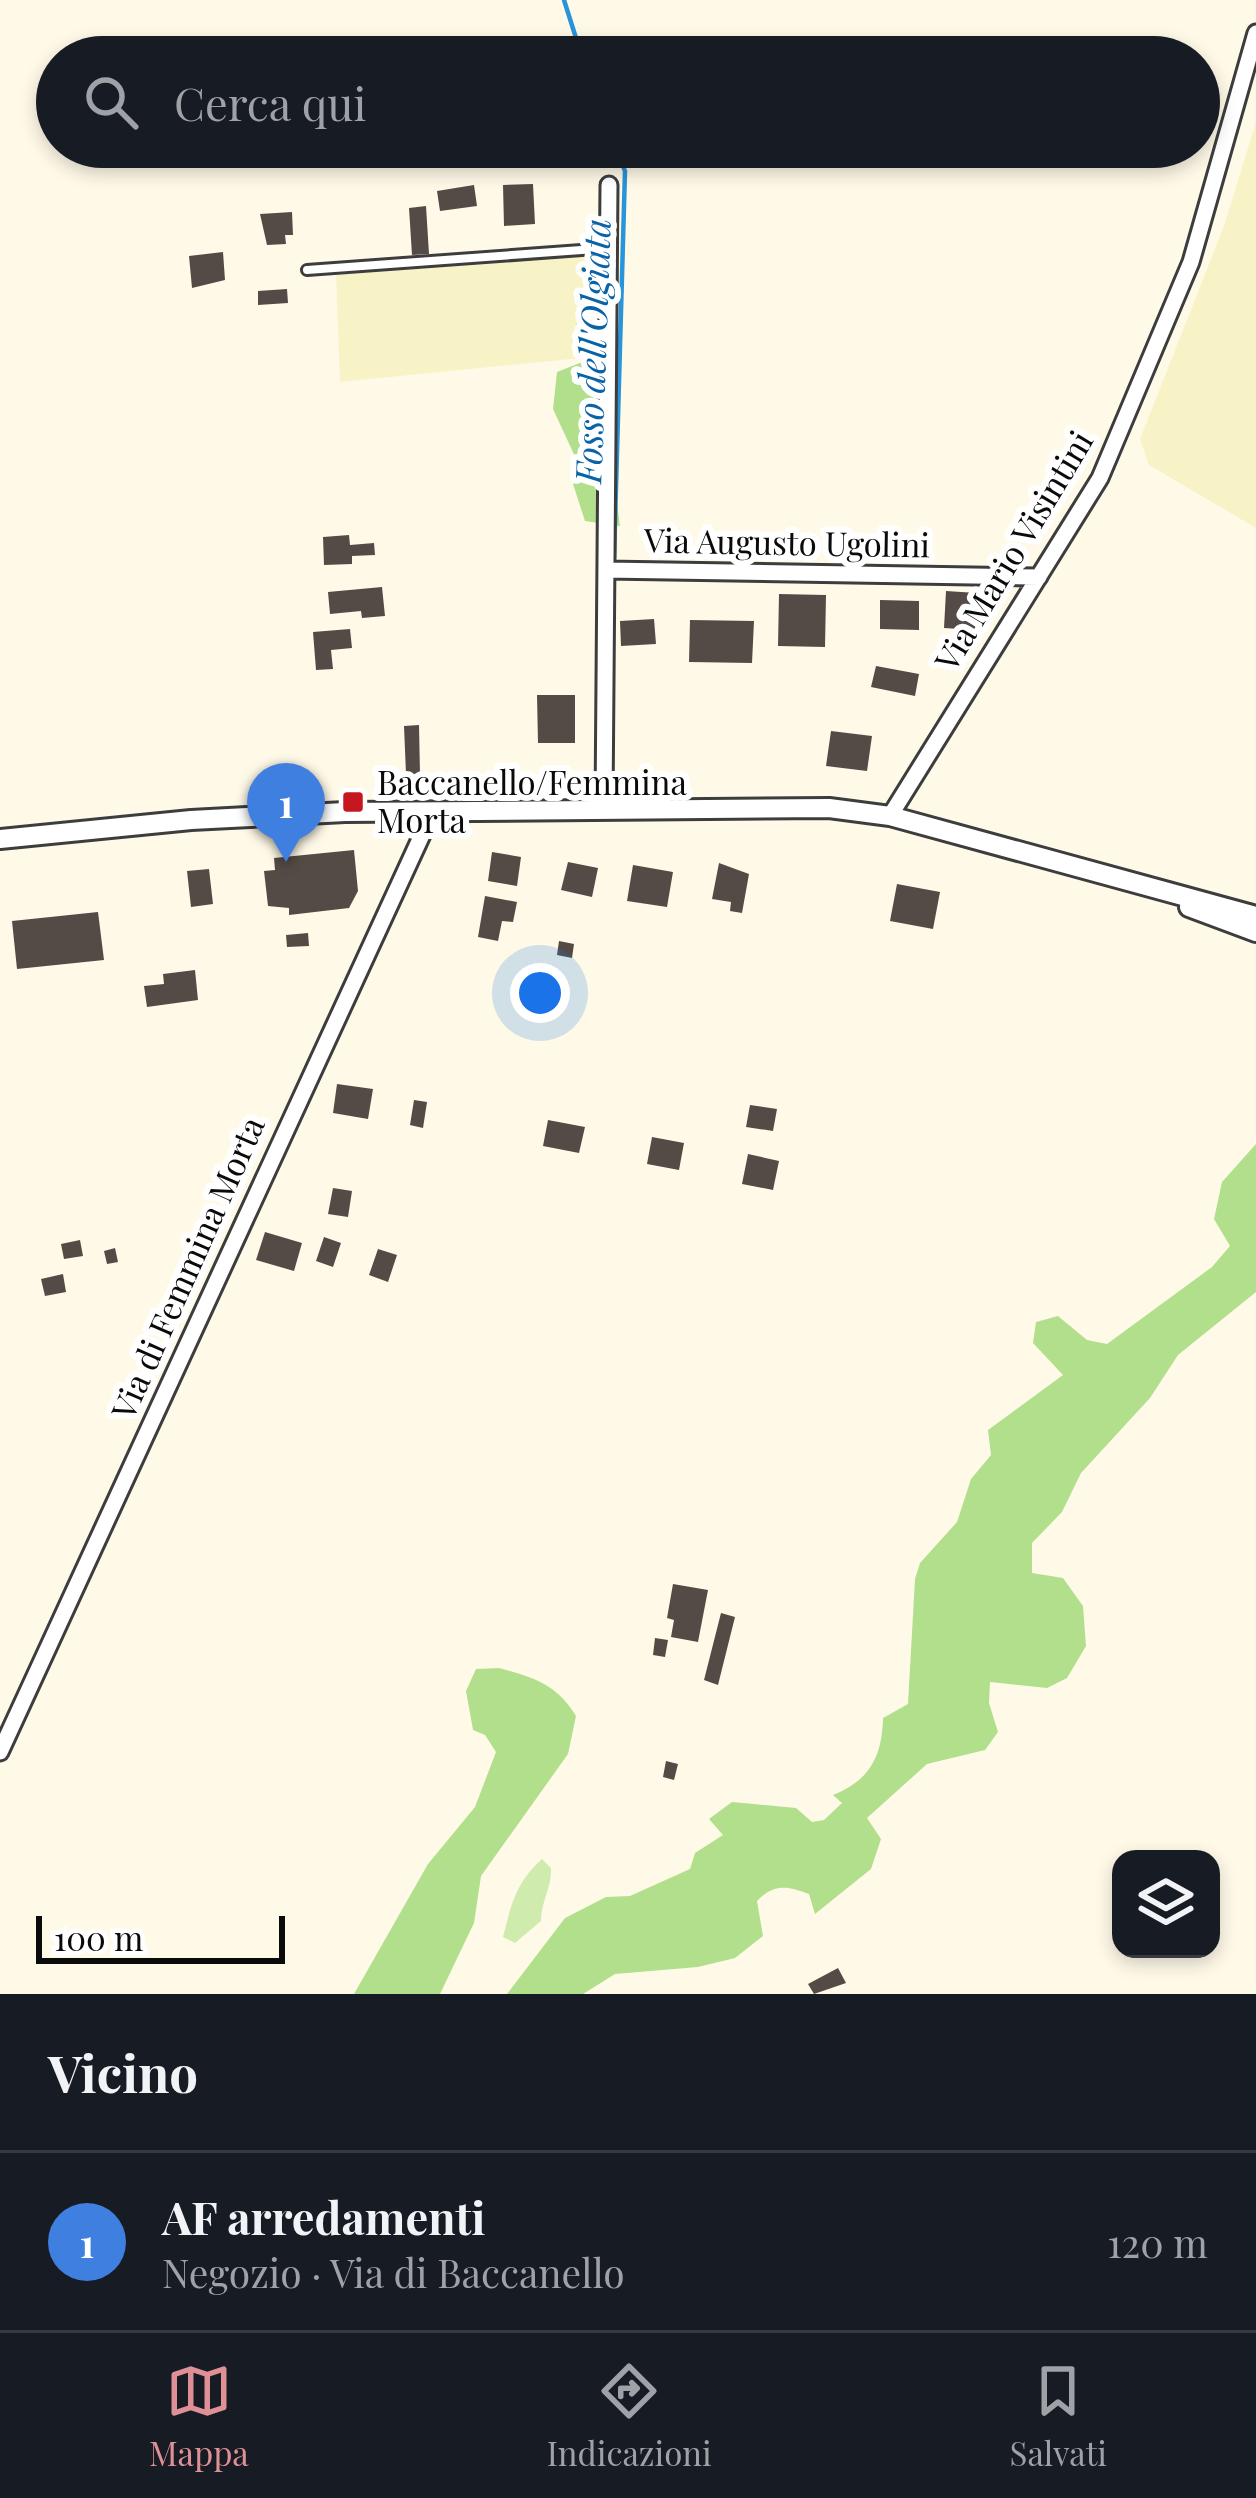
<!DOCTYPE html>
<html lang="it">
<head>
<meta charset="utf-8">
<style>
	body { margin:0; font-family:"Playfair Display",serif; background:#20242c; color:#f1f3f6 }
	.controls { position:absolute; right:36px; bottom:36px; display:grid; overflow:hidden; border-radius:24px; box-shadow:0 6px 18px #0003 }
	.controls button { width:108px; height:108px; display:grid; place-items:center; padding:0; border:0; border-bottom:3px solid #363941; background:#171b24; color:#f1f3f6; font:60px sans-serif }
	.scale { position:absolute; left:36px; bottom:30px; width:249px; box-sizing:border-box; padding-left:12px; border:6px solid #0a0a0a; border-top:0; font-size:33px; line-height:42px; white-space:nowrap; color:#0a0a0a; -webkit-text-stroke:9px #fff; paint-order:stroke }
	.you { position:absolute; left:540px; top:993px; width:42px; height:42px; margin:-30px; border:9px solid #fff; border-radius:50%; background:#1a73e8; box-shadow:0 0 0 18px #1a73e833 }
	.badge { display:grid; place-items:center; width:78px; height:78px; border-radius:50%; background:#de9096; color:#fff; font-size:39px; font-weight:700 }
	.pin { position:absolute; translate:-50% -99px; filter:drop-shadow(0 3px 6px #0008) }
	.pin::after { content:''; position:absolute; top:63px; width:42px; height:36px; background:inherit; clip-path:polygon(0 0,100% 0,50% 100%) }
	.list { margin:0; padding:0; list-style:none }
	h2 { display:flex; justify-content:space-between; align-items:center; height:156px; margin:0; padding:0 48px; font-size:51px }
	h2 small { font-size:39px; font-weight:400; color:#9ea1a6 }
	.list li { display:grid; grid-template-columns:78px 1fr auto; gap:36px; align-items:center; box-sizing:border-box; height:180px; padding:0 48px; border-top:3px solid #363941 }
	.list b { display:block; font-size:45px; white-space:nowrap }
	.list p { margin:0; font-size:39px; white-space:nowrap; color:#9ea1a6 }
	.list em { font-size:39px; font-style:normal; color:#9ea1a6 }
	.icon { flex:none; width:66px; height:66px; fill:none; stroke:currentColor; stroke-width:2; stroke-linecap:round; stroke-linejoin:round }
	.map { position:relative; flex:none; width:1256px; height:1994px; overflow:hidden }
	.search { position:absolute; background:#171b24; box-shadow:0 6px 18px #0003; left:36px; right:36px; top:36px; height:132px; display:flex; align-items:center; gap:30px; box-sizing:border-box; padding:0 42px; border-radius:66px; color:#9ea1a6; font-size:45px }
	.sheet { height:336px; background:#171b24 }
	nav { display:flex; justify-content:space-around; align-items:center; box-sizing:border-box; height:168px; border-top:3px solid #363941; background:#171b24; font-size:33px; color:#9ea1a6 }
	nav a { display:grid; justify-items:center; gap:6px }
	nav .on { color:#de9096 }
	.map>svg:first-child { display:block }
	.farmland { fill:#f7f3c6 }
	.green { fill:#cfecae }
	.forest { fill:#b2df8c }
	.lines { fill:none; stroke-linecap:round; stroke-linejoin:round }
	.stream { stroke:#2894d9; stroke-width:4.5 }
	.building { fill:#544b46 }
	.service-casing { stroke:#3d3d3d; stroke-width:14 }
	.minor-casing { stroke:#3d3d3d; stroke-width:21 }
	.tertiary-casing { stroke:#3d3d3d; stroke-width:24 }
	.service { stroke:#fff; stroke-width:8 }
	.minor { stroke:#fff; stroke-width:15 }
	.tertiary { stroke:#fff; stroke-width:18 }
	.poi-dot { fill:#c61721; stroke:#fff; stroke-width:4.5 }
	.labels { text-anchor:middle; stroke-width:12; stroke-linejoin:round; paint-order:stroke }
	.street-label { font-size:33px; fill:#0a0a0a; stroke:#fff }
	.poi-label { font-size:33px; fill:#0a0a0a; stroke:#fff; text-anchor:start }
	.water-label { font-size:36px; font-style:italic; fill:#0a63a6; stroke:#fff }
</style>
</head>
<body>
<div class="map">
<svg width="1256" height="1994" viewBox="0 0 1256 1994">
	<rect width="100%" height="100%" fill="#fffae8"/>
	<path class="farmland" d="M 1256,122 L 1256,528 L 1149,465 L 1140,439 L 1224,226 Z
		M 587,255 L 581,358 L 340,382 L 336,275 Z"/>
	<path class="green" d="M 542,1859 L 551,1868 C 552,1888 541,1901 541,1921 L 515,1943 L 503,1937 C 511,1905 516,1882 542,1859 Z"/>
	<path class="forest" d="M 590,359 L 611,377 L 617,404 L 609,444 L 620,526 L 585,521 L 573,484 L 584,476 L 553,409 L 557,372 Z
		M 1256,1144 L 1256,1292 L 1178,1355 L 1150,1398 L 1081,1473 L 1062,1512 L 1032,1543 L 1032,1573 L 1063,1578 L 1083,1606 L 1086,1646 L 1067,1678 L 1047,1688 L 990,1682 L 989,1703 L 998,1732 L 985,1750 L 927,1764 L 867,1818 L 881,1839 L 871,1869 L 815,1914 L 809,1894 C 788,1886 774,1883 757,1901 L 763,1936 L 735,1958 L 698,1967 L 615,1974 L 583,1994 L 507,1994 L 565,1918 L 606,1897 L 630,1896 L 690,1869 L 695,1853 L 723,1835 L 709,1819 L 732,1802 L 796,1808 L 812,1822 L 824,1820 L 842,1803 L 833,1795 C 871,1780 882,1755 883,1718 L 908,1704 L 915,1579 L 920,1563 L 957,1522 L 971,1479 L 991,1455 L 988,1430 L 1063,1375 L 1033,1343 L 1036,1322 L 1058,1316 L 1087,1340 L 1107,1344 L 1212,1267 L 1230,1246 L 1214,1219 L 1222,1182 Z
		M 499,1668 C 533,1677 557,1684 576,1716 L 568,1754 L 481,1876 L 474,1923 L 440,1994 L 354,1994 L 428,1864 L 475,1807 L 496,1752 L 485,1735 L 473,1730 L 466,1691 L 476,1669 Z"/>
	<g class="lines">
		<path class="stream" d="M 564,0 L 582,57
			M 614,558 L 625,171 L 615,147"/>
	</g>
	<path class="building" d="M 1177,51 L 1177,57 L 1150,57 L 1150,52 Z
		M 533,184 L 535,224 L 504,226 L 503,185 Z
		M 474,185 L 477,206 L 440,211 L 437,191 Z
		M 426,206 L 429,254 L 412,255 L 409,208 Z
		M 292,212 L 293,235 L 285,235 L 286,244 L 267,245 L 260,214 Z
		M 223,252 L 225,280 L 192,288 L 189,256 Z
		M 287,289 L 288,303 L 258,305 L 258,291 Z
		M 349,535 L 350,545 L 374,543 L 375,555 L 352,556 L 352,564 L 324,565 L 323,537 Z
		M 382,587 L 385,616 L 362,618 L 361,611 L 330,614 L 328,592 Z
		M 946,591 L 977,593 L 975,630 L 944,628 Z
		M 779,594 L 826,595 L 825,647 L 778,646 Z
		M 880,600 L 919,601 L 919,630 L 880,629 Z
		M 654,619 L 656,644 L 621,646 L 620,621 Z
		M 690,620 L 754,621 L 752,663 L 689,662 Z
		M 350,629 L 352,648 L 331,650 L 333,669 L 316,670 L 313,632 Z
		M 876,666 L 919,674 L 915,696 L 871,687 Z
		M 537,695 L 575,695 L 575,743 L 538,743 Z
		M 419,725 L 420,774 L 406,774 L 404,726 Z
		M 831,731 L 872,736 L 867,771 L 826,766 Z
		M 354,850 L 358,891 L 349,908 L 289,915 L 289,908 L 268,906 L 264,871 L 275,870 L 274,858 Z
		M 492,852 L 521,857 L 517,886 L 488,881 Z
		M 568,862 L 598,868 L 592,897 L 561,890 Z
		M 719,863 L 749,874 L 742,913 L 730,911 L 731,902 L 712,899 Z
		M 633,865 L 673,872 L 667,907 L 627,901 Z
		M 209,869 L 213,904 L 191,907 L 187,871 Z
		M 897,884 L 940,892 L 933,929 L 890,921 Z
		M 485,896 L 517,902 L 513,922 L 502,921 L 498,941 L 478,937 Z
		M 98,912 L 104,960 L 17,969 L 12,921 Z
		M 308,933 L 309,946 L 287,947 L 286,935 Z
		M 559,941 L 574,944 L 572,958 L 557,955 Z
		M 195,970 L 198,1000 L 147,1007 L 144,986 L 164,984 L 163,974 Z
		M 337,1084 L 373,1089 L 368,1119 L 333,1113 Z
		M 414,1100 L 427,1102 L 423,1128 L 410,1125 Z
		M 750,1105 L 777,1109 L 773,1131 L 746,1127 Z
		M 548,1120 L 585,1127 L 579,1153 L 543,1146 Z
		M 652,1137 L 684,1143 L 679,1170 L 647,1164 Z
		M 748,1154 L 779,1161 L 773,1190 L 742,1184 Z
		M 333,1188 L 352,1191 L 348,1217 L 328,1214 Z
		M 265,1232 L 302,1243 L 294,1271 L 256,1260 Z
		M 324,1237 L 341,1243 L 333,1267 L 316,1261 Z
		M 80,1240 L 83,1256 L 64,1259 L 61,1244 Z
		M 115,1248 L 118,1262 L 107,1264 L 104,1251 Z
		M 378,1249 L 397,1255 L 388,1282 L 369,1275 Z
		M 63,1274 L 66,1292 L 45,1296 L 41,1279 Z
		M 673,1584 L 708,1590 L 698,1642 L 671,1637 L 674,1620 L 667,1618 Z
		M 721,1613 L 735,1617 L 718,1685 L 704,1680 Z
		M 655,1638 L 668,1640 L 665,1657 L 653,1655 Z
		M 666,1761 L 678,1764 L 674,1780 L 663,1777 Z
		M 838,1968 L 846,1983 L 814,1994 L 808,1984 Z"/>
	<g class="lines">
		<g class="service-casing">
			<path id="service" d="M 307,270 L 609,248"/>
		</g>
		<g class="minor-casing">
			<path id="minor" d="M 606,570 L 1039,577
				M 604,806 L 609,185
				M 890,816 L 1100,478 L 1191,262 L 1256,33
				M 0,1752 L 433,811"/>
		</g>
		<g class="tertiary-casing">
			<path id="tertiary" d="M 0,839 L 191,820 L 345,812 L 829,808 L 890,816 L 1256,916
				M 1189,907 L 1256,932"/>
		</g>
		<use href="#service" class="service"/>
		<use href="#minor" class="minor"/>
		<use href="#tertiary" class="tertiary"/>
	</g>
	<rect class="poi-dot" x="341" y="790" width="24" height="24" rx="6"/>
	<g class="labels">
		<g class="street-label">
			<text transform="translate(787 543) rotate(1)" y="12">Via Augusto Ugolini</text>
			<text transform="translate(1014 551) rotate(-59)" y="12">Via Mario Visintini</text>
			<text transform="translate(188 1268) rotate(-66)" y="12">Via di Femmina Morta</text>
		</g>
		<g class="poi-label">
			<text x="377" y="795">Baccanello/Femmina<tspan x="377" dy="38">Morta</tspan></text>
		</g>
		<g class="water-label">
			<text transform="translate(593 351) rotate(-88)" y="13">Fosso dell'Olgiata</text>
		</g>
	</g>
</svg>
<div class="controls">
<button><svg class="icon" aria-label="layers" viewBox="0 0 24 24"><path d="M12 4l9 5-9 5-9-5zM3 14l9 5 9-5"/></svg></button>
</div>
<div class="scale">100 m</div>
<div class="you"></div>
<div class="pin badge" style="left:286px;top:862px;background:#3f7fe0">1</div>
<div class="search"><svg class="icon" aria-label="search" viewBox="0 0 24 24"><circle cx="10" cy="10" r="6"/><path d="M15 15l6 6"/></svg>Cerca qui</div>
</div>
<section class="sheet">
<h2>Vicino<small></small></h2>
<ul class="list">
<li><span class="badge" style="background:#3f7fe0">1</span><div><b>AF arredamenti</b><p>Negozio · Via di Baccanello</p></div><em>120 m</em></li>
</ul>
</section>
<nav>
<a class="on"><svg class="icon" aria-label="map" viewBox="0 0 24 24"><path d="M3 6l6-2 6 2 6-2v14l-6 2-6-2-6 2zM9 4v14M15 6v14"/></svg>Mappa</a>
<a><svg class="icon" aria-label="directions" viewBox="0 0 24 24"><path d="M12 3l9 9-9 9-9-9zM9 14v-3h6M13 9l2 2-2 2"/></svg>Indicazioni</a>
<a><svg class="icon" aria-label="saved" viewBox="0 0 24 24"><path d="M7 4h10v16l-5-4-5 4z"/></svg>Salvati</a>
</nav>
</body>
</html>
